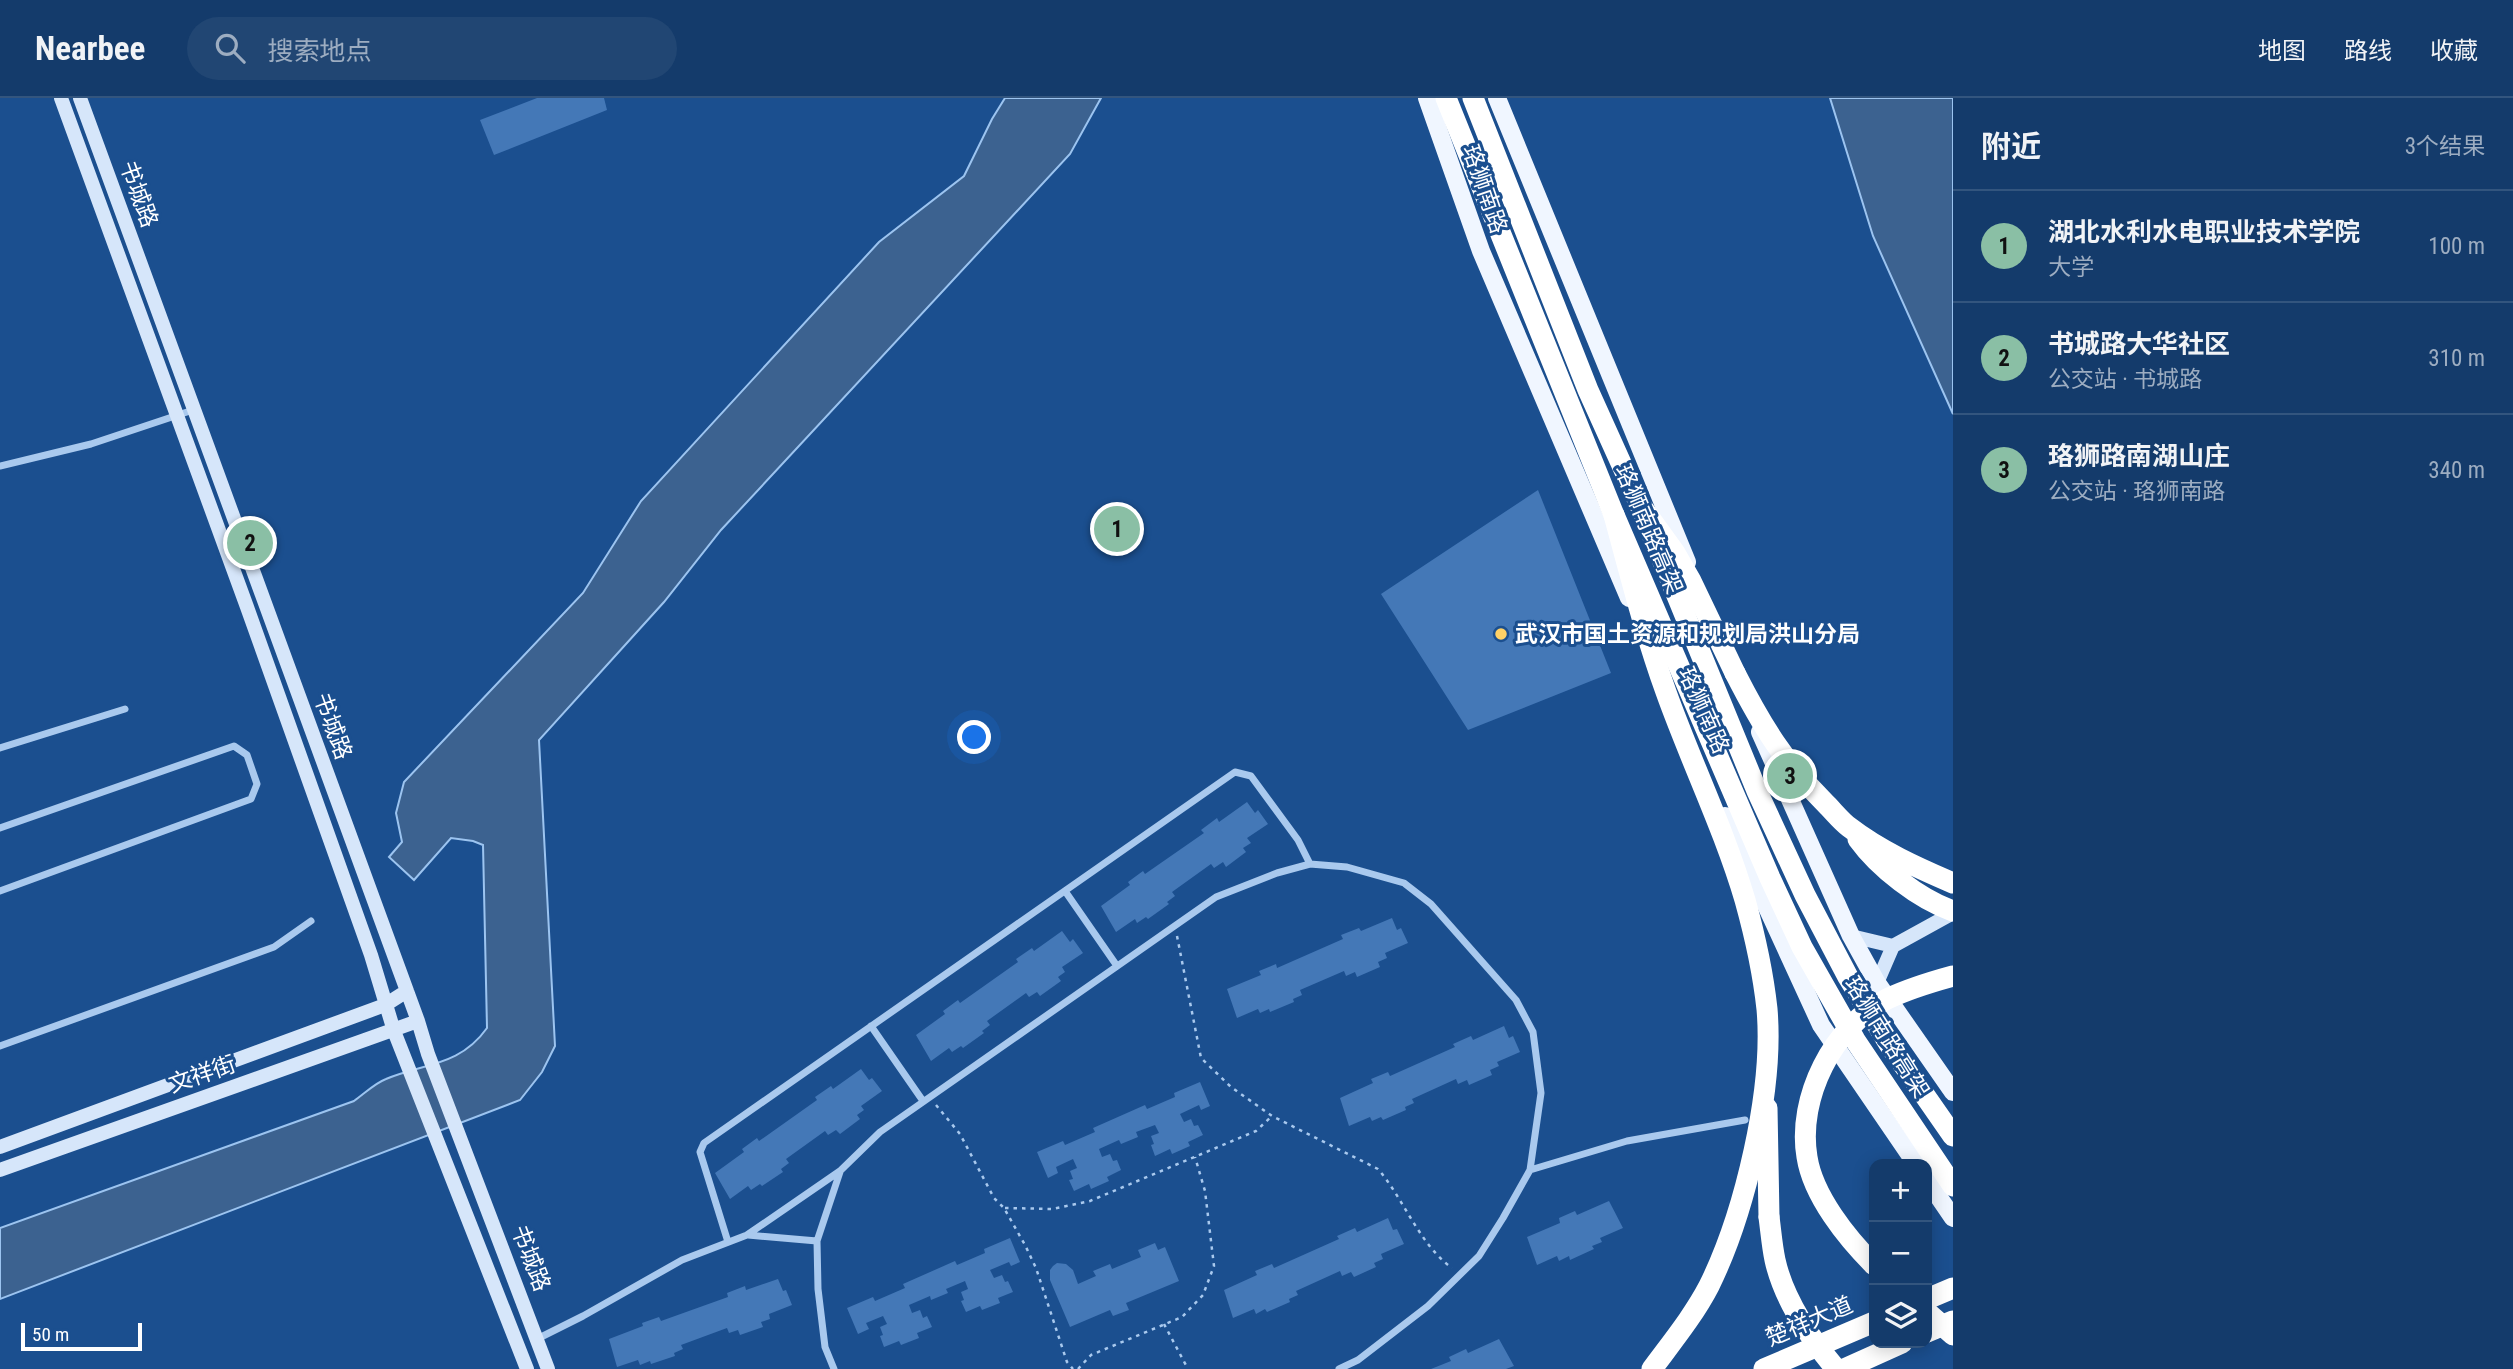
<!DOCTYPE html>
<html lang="zh">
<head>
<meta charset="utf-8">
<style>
	body { margin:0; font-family:"Roboto Condensed","Noto Sans SC",sans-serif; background:#214673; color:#f1f3f6 }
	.controls { position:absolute; right:21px; bottom:21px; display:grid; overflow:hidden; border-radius:14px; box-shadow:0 4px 18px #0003 }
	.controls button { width:63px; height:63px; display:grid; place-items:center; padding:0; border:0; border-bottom:2px solid #33557e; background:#143b6b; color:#f1f3f6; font:35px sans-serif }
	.scale { position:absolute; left:21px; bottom:18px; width:121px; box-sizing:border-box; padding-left:7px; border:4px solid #fff; border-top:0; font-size:19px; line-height:24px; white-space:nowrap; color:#fff; -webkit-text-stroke:5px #1b4f8f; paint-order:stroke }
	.you { position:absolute; left:975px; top:640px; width:24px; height:24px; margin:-18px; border:5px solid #fff; border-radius:50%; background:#1a73e8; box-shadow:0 0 0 10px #1a73e833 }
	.badge { display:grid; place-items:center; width:46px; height:46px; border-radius:50%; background:#8abfa5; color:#111; font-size:23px; font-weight:700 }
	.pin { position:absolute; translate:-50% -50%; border:4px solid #fff; box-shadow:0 2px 7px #0006 }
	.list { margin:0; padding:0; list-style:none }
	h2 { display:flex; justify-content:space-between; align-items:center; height:91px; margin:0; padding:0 28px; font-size:30px }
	h2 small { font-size:23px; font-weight:400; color:#9dadc1 }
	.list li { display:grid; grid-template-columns:46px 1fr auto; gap:21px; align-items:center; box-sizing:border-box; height:112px; padding:0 28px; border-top:2px solid #33557e }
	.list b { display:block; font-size:26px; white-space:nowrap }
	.list p { margin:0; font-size:23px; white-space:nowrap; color:#9dadc1 }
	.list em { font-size:23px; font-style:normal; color:#9dadc1 }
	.icon { flex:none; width:38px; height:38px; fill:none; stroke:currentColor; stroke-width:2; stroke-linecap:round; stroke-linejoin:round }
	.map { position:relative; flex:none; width:1953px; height:1271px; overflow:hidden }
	header { display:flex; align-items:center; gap:42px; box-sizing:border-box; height:98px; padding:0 35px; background:#143b6b; border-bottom:2px solid #33557e }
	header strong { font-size:33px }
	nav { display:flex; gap:38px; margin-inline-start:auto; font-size:24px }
	.search { width:490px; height:63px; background:#214673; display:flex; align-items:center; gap:18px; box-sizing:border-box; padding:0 24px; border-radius:38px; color:#9dadc1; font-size:26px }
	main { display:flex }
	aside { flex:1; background:#143b6b }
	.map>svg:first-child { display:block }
	.water { fill:#3c6290; stroke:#9cc4f0; stroke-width:2 }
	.building { fill:#4478b7 }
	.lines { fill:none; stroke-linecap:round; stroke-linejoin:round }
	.path { stroke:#a9c9ee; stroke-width:2.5; stroke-dasharray:3.5 5; stroke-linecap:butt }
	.street { stroke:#a9c9ee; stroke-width:7 }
	.secondary { stroke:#d6e6fa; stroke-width:14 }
	.primary { stroke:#f0f6ff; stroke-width:18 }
	.highway { stroke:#fff; stroke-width:21 }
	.highway-bridge { stroke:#fff; stroke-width:21 }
	.poi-dot { fill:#ffd166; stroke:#1b4f8f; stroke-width:2.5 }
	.labels { text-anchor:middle; stroke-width:6; stroke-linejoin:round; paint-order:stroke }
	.street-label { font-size:23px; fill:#fff; stroke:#1b4f8f }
	.poi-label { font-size:23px; font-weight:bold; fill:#fff; stroke:#1b4f8f; text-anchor:start }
</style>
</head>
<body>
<header>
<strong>Nearbee</strong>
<div class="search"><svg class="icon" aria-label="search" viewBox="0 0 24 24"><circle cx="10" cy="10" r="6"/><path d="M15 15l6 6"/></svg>搜索地点</div>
<nav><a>地图</a><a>路线</a><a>收藏</a></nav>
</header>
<main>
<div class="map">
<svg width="1953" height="1271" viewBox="0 0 1953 1271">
	<rect width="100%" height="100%" fill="#1b4f8f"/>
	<path class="water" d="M 1005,0 L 1101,0 L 1070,56 L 721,432 L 664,504 L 539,642 L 555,948 L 542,974 L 520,1002 L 0,1201 L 0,1130 L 354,1003 C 364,996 375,985 386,981 C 425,965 460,968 487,930 L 483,747 L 473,743 L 451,740 L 414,782 L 389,759 L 402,744 L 396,715 L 404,684 L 583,495 L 641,403 L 879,144 L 964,78 L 992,21 Z
		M 1830,0 L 1953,0 L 1953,316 L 1873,138 Z"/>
	<path class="building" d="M 537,0 L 604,0 L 607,12 L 494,57 L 480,22 Z
		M 1538,392 L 1611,575 L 1468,632 L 1381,496 Z
		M 1247,704 L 1255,715 L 1258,712 L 1268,726 L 1247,740 L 1251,745 L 1243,750 L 1246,754 L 1226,769 L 1223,764 L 1214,770 L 1211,766 L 1172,794 L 1175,798 L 1167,804 L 1169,806 L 1148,821 L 1146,819 L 1137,825 L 1135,821 L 1116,834 L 1101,808 L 1130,787 L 1128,784 L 1143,773 L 1145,776 L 1204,735 L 1201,732 L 1217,720 L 1219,724 Z
		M 1392,820 L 1397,832 L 1401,830 L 1408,845 L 1385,855 L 1387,860 L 1378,864 L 1380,869 L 1357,879 L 1355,874 L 1346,878 L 1344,873 L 1300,892 L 1302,897 L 1293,901 L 1294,904 L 1270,914 L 1269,911 L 1260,915 L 1258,911 L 1237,920 L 1227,891 L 1261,877 L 1259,873 L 1276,866 L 1277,870 L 1343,841 L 1341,837 L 1359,830 L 1361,833 Z
		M 1062,833 L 1070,844 L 1073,841 L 1083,855 L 1062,869 L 1065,874 L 1058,879 L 1061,883 L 1040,898 L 1037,894 L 1029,899 L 1026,895 L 987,923 L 990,927 L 982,933 L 984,935 L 963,950 L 961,948 L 952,954 L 949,950 L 931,963 L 916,937 L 945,916 L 943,913 L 958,902 L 960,905 L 1018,864 L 1016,861 L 1032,850 L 1034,853 Z
		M 1504,928 L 1509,940 L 1513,938 L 1520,954 L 1497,964 L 1499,968 L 1490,972 L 1492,977 L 1469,987 L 1467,982 L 1458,986 L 1456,981 L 1412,1001 L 1414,1005 L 1405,1009 L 1406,1012 L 1383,1022 L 1381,1019 L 1372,1023 L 1370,1019 L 1349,1028 L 1340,1000 L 1373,985 L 1371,981 L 1388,974 L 1390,978 L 1455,949 L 1453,946 L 1471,938 L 1473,942 Z
		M 861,971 L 869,982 L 872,980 L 882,993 L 861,1008 L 864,1012 L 857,1017 L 860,1021 L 840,1036 L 836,1032 L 828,1037 L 825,1033 L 786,1061 L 789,1065 L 781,1071 L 783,1074 L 762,1088 L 760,1086 L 751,1092 L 748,1088 L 730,1101 L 715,1075 L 744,1054 L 742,1051 L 757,1040 L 759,1043 L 817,1002 L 815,999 L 831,988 L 833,991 Z
		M 1200,984 L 1210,1008 L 1201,1012 L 1199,1007 L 1180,1016 L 1184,1024 L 1191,1021 L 1194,1028 L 1198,1027 L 1203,1037 L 1188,1044 L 1190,1048 L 1172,1056 L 1170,1051 L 1155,1058 L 1151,1047 L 1154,1046 L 1151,1038 L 1159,1035 L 1155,1027 L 1136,1034 L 1138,1039 L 1121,1046 L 1119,1042 L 1099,1051 L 1102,1059 L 1110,1056 L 1113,1063 L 1117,1062 L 1121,1072 L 1107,1079 L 1109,1083 L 1091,1091 L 1089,1086 L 1074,1093 L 1069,1082 L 1073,1081 L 1070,1073 L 1077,1070 L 1073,1061 L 1056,1069 L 1058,1075 L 1048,1080 L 1037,1054 L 1063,1043 L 1065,1047 L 1095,1034 L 1093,1030 L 1145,1007 L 1147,1011 L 1175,999 L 1174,995 Z
		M 1609,1103 L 1623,1130 L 1600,1140 L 1602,1144 L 1592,1148 L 1594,1151 L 1570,1162 L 1569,1158 L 1559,1163 L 1557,1158 L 1537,1167 L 1527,1139 L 1560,1125 L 1559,1120 L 1575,1113 L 1577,1117 Z
		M 1388,1120 L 1393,1132 L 1397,1131 L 1404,1146 L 1381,1156 L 1383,1161 L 1374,1165 L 1376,1169 L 1354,1179 L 1351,1174 L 1342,1178 L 1340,1173 L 1296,1193 L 1298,1197 L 1289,1201 L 1290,1204 L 1267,1214 L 1265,1211 L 1256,1216 L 1254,1211 L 1233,1220 L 1224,1192 L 1257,1177 L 1255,1173 L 1272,1166 L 1274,1170 L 1339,1141 L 1337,1138 L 1355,1130 L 1357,1134 Z
		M 1010,1140 L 1020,1164 L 1011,1168 L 1009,1164 L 990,1172 L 994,1180 L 1002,1177 L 1005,1184 L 1008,1183 L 1013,1194 L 998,1200 L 1000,1205 L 982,1212 L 980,1208 L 966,1214 L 961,1203 L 964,1202 L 961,1194 L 968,1191 L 965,1183 L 946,1191 L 948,1195 L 931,1202 L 930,1198 L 909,1207 L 912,1215 L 920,1212 L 923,1220 L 927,1218 L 932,1229 L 917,1235 L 919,1240 L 901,1247 L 899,1243 L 884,1249 L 880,1238 L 883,1237 L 880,1229 L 887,1226 L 883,1218 L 866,1225 L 869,1231 L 858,1236 L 847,1210 L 873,1199 L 875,1203 L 905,1190 L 903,1186 L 955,1163 L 957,1167 L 985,1155 L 984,1151 Z
		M 1155,1145 L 1158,1152 L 1165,1149 L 1179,1183 L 1126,1205 L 1129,1212 L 1113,1218 L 1110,1212 L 1070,1229 L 1050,1182 L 1050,1172 L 1053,1168 L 1057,1165 L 1066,1166 L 1073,1172 L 1078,1186 L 1096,1178 L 1093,1173 L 1110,1166 L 1112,1171 L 1141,1159 L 1138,1152 Z
		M 778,1181 L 783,1193 L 786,1192 L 792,1207 L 769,1216 L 770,1221 L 761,1224 L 763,1229 L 740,1237 L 738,1232 L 729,1235 L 727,1230 L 681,1247 L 683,1251 L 674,1255 L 675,1258 L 651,1266 L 650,1263 L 640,1267 L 638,1262 L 617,1269 L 609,1241 L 643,1228 L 642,1225 L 659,1219 L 661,1223 L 728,1199 L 727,1195 L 745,1188 L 746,1192 Z
		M 1499,1241 L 1514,1268 L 1506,1271 L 1431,1271 L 1451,1263 L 1449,1259 L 1466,1251 L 1468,1255 Z"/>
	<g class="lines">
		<path class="path" d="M 1177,838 L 1201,960 L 1231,989 L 1272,1018 L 1378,1071 C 1404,1101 1419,1146 1452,1170
			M 936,1007 L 960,1036 L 994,1100 L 1004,1110 L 1025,1147 L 1036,1170 L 1067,1264 L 1073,1271
			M 1005,1110 L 1052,1111 L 1090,1103 L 1256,1033 L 1272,1018
			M 1164,1226 L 1188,1271
			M 1078,1271 L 1091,1257 L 1182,1219 L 1203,1197 L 1214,1168 L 1205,1093 L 1195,1059"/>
		<path class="street" d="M 0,368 L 91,346 L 193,312
			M 0,650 L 125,611
			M 0,730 L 234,648 L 247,657 L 257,686 L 251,701 L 0,793
			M 1065,793 L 1117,868
			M 871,928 L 923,1003
			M 0,948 L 274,849 L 311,823
			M 1530,1072 L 1627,1043 L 1745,1022
			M 748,1137 L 817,1143
			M 728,1144 L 700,1054 L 704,1045 L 1235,674 L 1251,678 L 1298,742 L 1310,766
			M 537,1241 L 583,1218 L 682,1162 L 747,1137 L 840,1073 L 880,1034 L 1216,799 L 1277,775 L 1310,766 L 1347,769 L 1404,785 L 1431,806 L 1516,902 L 1533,934 L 1541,995 L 1530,1072 L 1503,1120 L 1479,1158 L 1428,1208 L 1358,1262 L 1339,1271
			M 834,1271 L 825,1249 L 818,1191 L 817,1143 L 840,1074"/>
		<path class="secondary" d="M 61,0 L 247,509 L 371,857 L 394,933 L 527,1271
			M 80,0 L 418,923 L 428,956 L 548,1271
			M 1851,838 L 1893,848 L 1953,815
			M 1877,885 L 1893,848
			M 0,1049 L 385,907 L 407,893
			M 0,1072 L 418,923"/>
		<path class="primary" d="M 1427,0 L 1481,153 L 1629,500
			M 1497,0 L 1687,464
			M 1760,634 L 1851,838 L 1877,885 L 1953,994
			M 1725,718 L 1821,927 L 1916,1066
			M 1927,1082 L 1953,1120"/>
		<path class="highway" d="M 1446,0 L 1614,417 L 1770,780 L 1802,849 L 1855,942 L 1953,1088
			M 1473,0 L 1588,292 L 1639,405 L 1757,693 L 1805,797 L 1848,879 L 1889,946 L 1953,1038
			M 1735,575 C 1762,628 1784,664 1826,706 C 1834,714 1841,723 1849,729 C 1880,753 1918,770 1953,785
			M 1858,741 C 1879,770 1919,801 1953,813
			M 1767,1010 L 1769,1119
			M 1927,1201 L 1953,1190
			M 1927,1234 L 1953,1223
			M 1764,1271 L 1874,1224
			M 1844,1271 L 1902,1245"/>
		<path class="highway-bridge" d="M 1639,405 L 1675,455 L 1691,483 L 1735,575
			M 1614,417 C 1630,476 1645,536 1666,594 C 1691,664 1724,731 1745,802 C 1755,838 1763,874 1767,911 C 1774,992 1745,1115 1709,1188 C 1694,1217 1672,1244 1652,1271
			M 1769,1119 C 1771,1134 1772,1148 1775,1162 C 1784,1203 1810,1240 1836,1271
			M 1874,1167 C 1847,1140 1813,1098 1807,1059 C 1797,1000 1833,928 1887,901 C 1908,891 1931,884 1953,878
			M 1927,1214 L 1953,1237"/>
	</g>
	<circle class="poi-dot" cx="1501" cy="536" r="7"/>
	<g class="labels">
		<g class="street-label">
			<text transform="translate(1485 91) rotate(71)" y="8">珞狮南路</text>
			<text transform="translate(139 96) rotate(70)" y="8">书城路</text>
			<text transform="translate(1649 431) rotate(67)" y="8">珞狮南路高架</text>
			<text transform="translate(1704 612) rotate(66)" y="8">珞狮南路</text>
			<text transform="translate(333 628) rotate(70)" y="8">书城路</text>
			<text transform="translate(1887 939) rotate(58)" y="8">珞狮南路高架</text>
			<text transform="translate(202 976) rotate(-19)" y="8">文祥街</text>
			<text transform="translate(531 1160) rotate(69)" y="8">书城路</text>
			<text transform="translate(1809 1223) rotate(-23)" y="8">楚祥大道</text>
		</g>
		<g class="poi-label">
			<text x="1515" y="544">武汉市国土资源和规划局洪山分局</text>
		</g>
	</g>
</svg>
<div class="controls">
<button>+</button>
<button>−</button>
<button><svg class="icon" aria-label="layers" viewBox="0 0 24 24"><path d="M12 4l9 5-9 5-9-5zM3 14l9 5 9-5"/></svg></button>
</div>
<div class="scale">50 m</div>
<div class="you"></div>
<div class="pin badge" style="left:1117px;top:431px">1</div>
<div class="pin badge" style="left:250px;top:445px">2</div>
<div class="pin badge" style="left:1790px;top:678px">3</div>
</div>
<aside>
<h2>附近<small>3个结果</small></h2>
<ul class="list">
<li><span class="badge">1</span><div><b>湖北水利水电职业技术学院</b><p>大学</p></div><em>100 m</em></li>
<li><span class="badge">2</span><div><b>书城路大华社区</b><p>公交站 · 书城路</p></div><em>310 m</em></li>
<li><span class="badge">3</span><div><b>珞狮路南湖山庄</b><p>公交站 · 珞狮南路</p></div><em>340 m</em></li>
</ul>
</aside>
</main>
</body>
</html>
